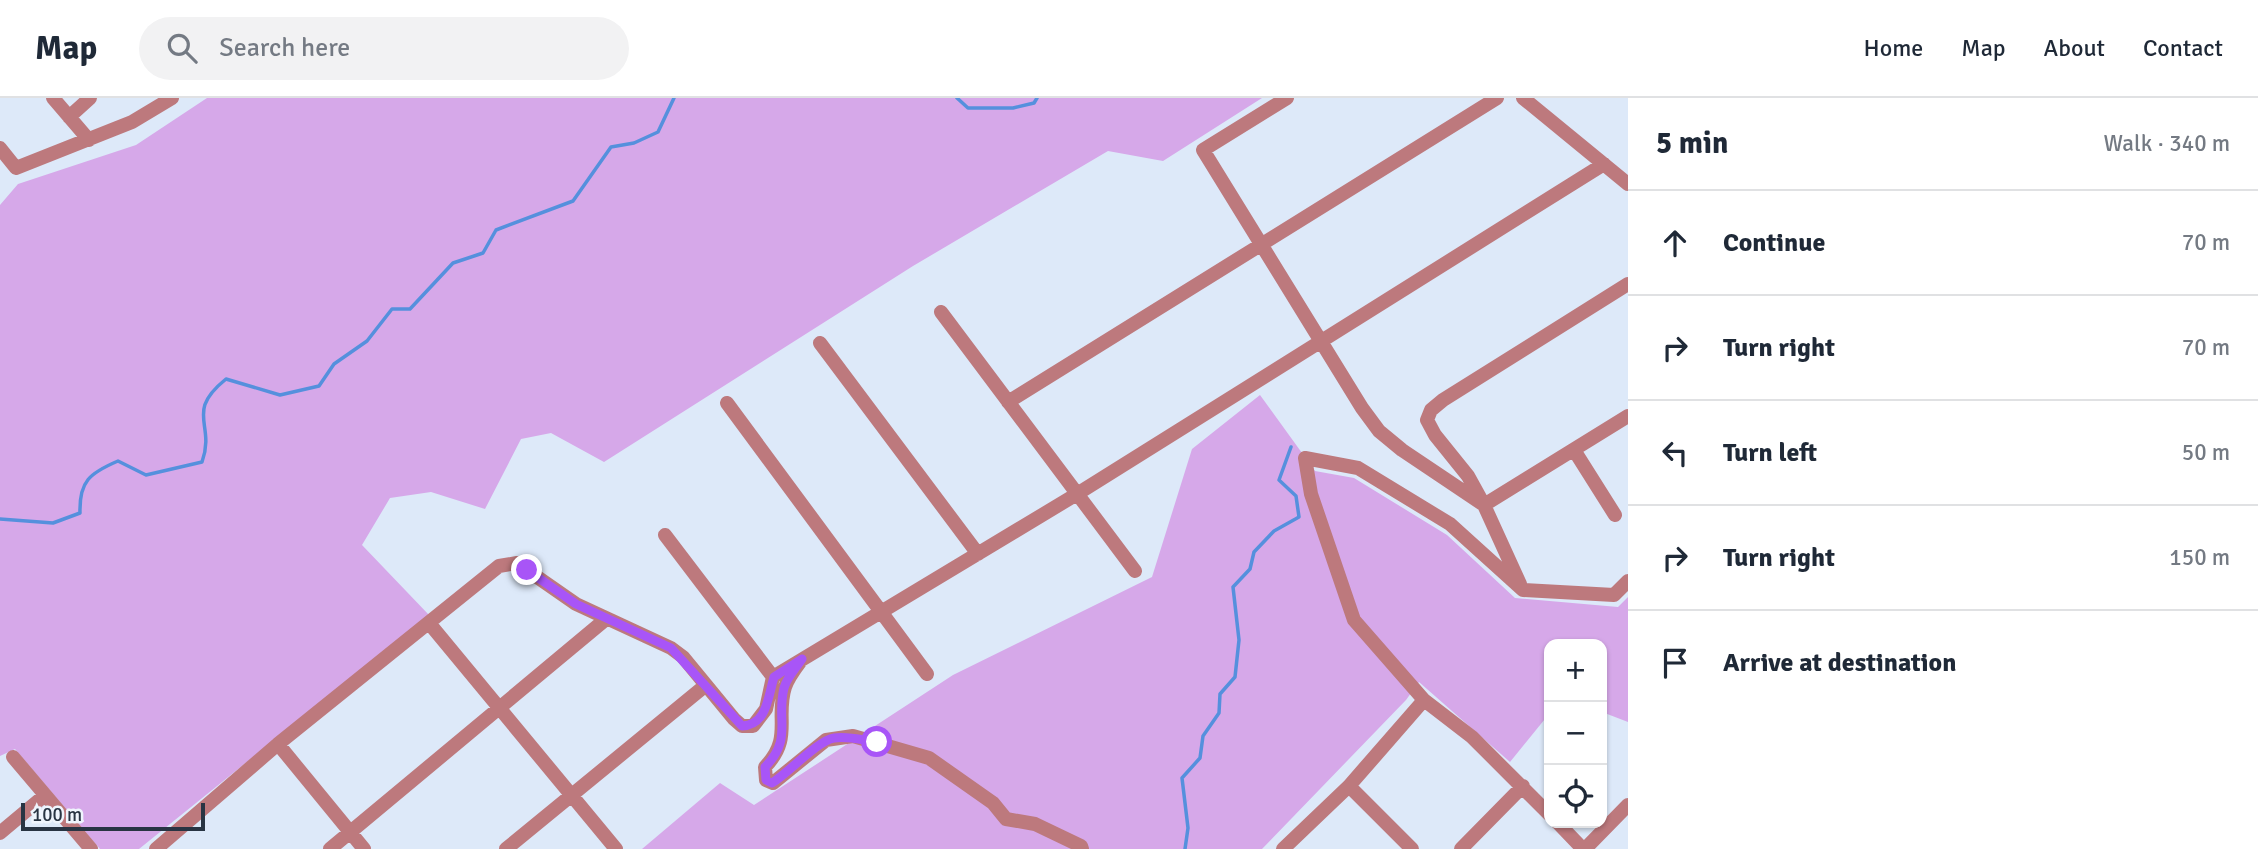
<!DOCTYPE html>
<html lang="en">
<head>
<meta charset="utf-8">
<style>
	body { margin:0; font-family:Signika,sans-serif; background:#f2f2f3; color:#1f2937 }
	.controls { position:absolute; right:21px; bottom:21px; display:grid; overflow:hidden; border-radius:14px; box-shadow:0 2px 5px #0004 }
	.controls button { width:63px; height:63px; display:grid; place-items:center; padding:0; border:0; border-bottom:2px solid #e0e1e3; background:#fff; color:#1f2937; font:35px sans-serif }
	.scale { position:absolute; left:21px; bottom:18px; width:184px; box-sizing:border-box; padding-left:7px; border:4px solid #283443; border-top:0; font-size:19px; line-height:24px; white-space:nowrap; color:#283443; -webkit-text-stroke:5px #eff5fd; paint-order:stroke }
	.stop { position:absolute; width:21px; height:21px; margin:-16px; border:5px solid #a855f7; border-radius:50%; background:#fff }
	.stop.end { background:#a855f7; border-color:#fff; box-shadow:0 2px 7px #0008 }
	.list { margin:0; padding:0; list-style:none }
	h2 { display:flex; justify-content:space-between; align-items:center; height:91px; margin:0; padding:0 28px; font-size:30px }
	h2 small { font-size:23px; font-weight:400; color:#747a83 }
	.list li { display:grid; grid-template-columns:46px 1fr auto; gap:21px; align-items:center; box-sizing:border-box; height:105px; padding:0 28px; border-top:2px solid #e0e1e3 }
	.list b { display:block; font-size:26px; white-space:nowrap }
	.list em { font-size:23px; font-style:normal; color:#747a83 }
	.icon { flex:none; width:38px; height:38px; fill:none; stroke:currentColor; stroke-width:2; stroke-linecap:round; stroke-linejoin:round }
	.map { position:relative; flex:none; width:1628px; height:751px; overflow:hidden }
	header { display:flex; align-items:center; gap:42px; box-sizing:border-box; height:98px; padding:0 35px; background:#fff; border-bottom:2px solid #e0e1e3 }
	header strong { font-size:33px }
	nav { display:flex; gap:38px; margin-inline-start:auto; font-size:24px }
	.search { width:490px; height:63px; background:#f2f2f3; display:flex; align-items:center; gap:18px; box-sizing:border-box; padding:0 24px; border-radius:38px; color:#747a83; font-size:26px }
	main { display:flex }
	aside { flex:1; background:#fff }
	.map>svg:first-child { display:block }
	.green { fill:#d6a8e9 }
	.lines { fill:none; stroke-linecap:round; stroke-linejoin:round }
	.stream { stroke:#5590dd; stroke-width:3.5 }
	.street { stroke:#bd797d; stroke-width:14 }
	.route { stroke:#a855f7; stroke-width:9 }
</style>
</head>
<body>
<header>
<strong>Map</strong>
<div class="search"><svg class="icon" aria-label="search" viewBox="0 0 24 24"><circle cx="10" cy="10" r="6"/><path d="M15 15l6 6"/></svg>Search here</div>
<nav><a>Home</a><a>Map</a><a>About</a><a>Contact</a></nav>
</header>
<main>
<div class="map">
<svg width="1628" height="751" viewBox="0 0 1628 751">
	<rect width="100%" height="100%" fill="#dde9f9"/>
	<path class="green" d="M 207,0 L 1262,0 L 1163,63 L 1108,53 L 913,168 L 604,364 L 551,335 L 521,341 L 485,411 L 431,394 L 390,400 L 362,447 L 429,517 L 139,751 L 100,751 L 15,651 L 0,658 L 0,107 L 18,86 L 136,47 Z
		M 1260,297 L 1315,373 L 1354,380 L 1447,437 L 1515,500 L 1618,509 L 1628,499 L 1628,624 L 1602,614 L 1602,546 L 1549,546 L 1549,616 L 1510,664 L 1419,584 L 1406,602 L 1262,751 L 642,751 L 720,685 L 754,707 L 953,577 L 1152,479 L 1192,351 Z"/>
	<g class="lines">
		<path class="stream" d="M 957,0 L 968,10 L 1013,10 L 1034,5 L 1037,0
			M 0,421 L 53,425 L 80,415 C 79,383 90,375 118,363 L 146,377 L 202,364 C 216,325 184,315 226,281 L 280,297 L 319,288 L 334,266 L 367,243 L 392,211 L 410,211 L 453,165 L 483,155 L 496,132 L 573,103 L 611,49 L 634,45 L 658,34 L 674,0
			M 1185,751 L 1188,730 L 1182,680 L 1200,660 L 1203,638 L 1219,615 L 1220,596 L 1235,579 L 1239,542 L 1233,489 L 1250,471 L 1254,454 L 1274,433 L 1299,419 L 1296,398 L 1279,382 L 1291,349"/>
		<path class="street" d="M 53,0 L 89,42
			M 1287,0 L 1203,52 L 1362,310 L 1379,333 L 1402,352 L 1484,407 L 1520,486
			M 1523,0 L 1628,86
			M 69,19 L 90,0
			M 0,50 L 16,70 L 132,24 L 172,0
			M 1628,186 L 1443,302 L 1431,312 L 1427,322 L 1435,337 L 1468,378 L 1484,407 L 1628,318
			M 941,214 L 1135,473
			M 820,245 L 978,456
			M 1008,304 L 1497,0
			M 727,305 L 927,576
			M 1574,352 L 1615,417
			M 429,525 L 616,751
			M 800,564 C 794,572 788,580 785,589 C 775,620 793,640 765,669 L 766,682 L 773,685 L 826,642 L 853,638 L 929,660 L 993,705 L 1006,721 L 1035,726 L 1081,748 L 1082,751
			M 773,579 L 1077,396 L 1604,66
			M 278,646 L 364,751
			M 13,659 L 91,751
			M 1349,688 L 1412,751
			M 1549,716 L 1472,639 L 1424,602 L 1354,522 L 1311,396 L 1305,360 L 1358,370 L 1450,426 L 1523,492 L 1614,497 L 1628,483
			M 1558,725 L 1583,751
			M 0,735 L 44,698
			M 156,751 L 278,646 L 499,468 L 517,465 L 576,506 L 671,550 L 683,559 L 734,621 L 742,628 L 753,628 L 766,611 L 773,579 L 665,437
			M 330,751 L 606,521
			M 506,751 L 706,587
			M 1283,751 L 1349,688 L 1424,602
			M 1461,751 L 1523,688
			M 1585,751 L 1628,707"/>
	</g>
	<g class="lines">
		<path class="route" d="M 527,472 L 576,506 L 671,550 L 742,628 C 767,627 768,599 774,579 L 802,561 C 796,570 787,579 784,590 C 776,622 793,641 765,669 L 766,682 L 772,685 C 788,675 819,642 834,640 C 849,638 862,642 877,644"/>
	</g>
</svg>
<div class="controls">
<button>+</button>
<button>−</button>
<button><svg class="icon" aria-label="locate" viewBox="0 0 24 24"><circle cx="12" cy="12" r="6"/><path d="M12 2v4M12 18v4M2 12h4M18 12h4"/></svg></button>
</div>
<div class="scale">100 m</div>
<div class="stop" style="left:877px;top:644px"></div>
<div class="stop end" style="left:527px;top:472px"></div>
</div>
<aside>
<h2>5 min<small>Walk · 340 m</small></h2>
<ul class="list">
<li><svg class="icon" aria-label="ahead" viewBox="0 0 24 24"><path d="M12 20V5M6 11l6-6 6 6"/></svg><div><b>Continue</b></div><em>70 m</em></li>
<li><svg class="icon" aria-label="right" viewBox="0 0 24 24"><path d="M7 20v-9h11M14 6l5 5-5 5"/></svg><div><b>Turn right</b></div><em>70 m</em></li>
<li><svg class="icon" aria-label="left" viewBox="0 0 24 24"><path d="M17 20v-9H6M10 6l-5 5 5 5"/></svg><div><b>Turn left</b></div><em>50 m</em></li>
<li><svg class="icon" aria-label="right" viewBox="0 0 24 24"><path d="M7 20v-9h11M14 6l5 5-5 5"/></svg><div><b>Turn right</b></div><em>150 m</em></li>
<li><svg class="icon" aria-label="arrive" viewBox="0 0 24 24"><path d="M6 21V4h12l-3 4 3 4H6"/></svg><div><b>Arrive at destination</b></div></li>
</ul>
</aside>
</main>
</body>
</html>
